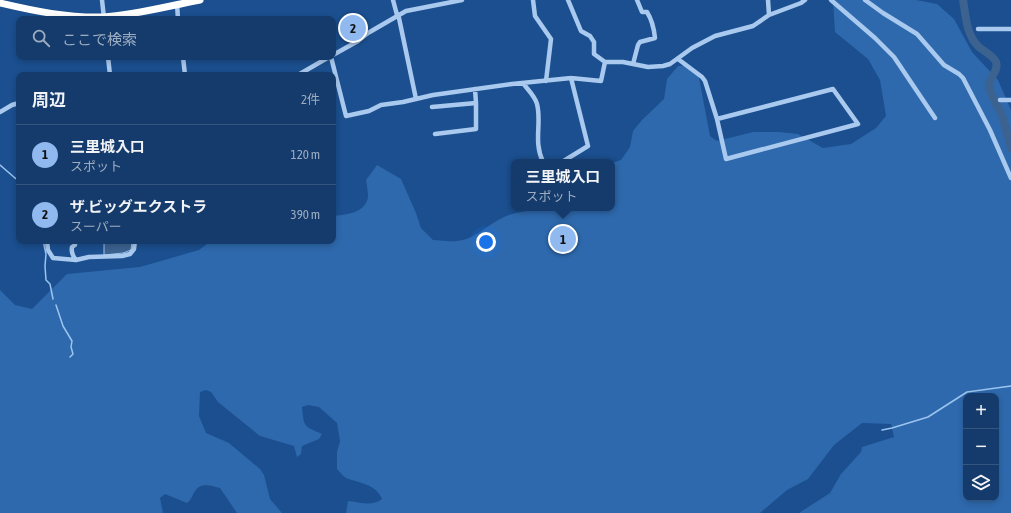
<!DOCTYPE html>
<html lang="ja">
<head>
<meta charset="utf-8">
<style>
	body { margin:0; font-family:"Asap Condensed","Noto Sans JP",sans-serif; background:#214673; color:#f1f3f6 }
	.controls { position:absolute; right:12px; bottom:12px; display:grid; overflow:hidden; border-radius:8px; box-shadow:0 2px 6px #0003 }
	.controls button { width:36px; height:36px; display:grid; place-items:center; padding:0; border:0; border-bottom:1px solid #33557e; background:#143b6b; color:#f1f3f6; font:20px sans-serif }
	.you { position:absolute; left:486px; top:242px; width:14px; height:14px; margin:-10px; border:3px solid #fff; border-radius:50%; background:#1a73e8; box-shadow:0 0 0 6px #1a73e833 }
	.badge { display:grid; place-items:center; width:26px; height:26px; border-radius:50%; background:#90b9f0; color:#111; font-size:13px; font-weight:700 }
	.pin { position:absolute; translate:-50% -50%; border:2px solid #fff; box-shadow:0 1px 4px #0006 }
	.popup { position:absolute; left:511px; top:159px; width:104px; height:52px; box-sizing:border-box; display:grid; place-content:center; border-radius:8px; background:#143b6b; filter:drop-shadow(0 1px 3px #0005); font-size:13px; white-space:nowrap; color:#9dadc1 }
	.popup b { font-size:15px; color:#f1f3f6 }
	.popup::after { content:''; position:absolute; left:50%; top:100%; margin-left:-8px; border:8px solid transparent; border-top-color:#143b6b }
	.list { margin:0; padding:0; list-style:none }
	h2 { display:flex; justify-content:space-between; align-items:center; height:52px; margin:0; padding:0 16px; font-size:17px }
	h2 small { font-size:13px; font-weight:400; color:#9dadc1 }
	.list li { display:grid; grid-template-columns:26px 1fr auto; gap:12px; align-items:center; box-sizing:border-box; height:60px; padding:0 16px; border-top:1px solid #33557e }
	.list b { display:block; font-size:15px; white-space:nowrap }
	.list p { margin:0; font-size:13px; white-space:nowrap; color:#9dadc1 }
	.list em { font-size:13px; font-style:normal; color:#9dadc1 }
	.icon { flex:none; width:22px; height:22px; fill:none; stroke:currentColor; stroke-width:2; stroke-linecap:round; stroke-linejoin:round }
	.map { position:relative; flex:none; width:1011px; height:513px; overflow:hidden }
	.search { position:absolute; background:#143b6b; box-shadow:0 2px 6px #0003; left:16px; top:16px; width:320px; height:44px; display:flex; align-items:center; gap:10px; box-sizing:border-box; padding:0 14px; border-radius:8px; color:#9dadc1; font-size:15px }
	.panel { position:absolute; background:#143b6b; box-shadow:0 2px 6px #0003; left:16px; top:72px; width:320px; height:172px; border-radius:8px }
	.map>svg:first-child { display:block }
	.green { fill:#2e69ad; fill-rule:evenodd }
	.water { fill:#3c6290; stroke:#9cc4f0 }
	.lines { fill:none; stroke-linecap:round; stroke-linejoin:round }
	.stream { stroke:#9cc4f0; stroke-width:1.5 }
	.river { stroke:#3c6290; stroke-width:8 }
	.minor { stroke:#a9c9ee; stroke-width:4.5 }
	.highway { stroke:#fff; stroke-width:7 }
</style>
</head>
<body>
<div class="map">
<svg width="1011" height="513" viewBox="0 0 1011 513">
	<rect width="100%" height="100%" fill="#1b4f8f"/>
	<path class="green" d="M 833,0 L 916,0 L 937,4 L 954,19 L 972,52 L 998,80 L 1011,110 L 1011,513 L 799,513 L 830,493 L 841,474 L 861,452 L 862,447 L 894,437 L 891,424 L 862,423 L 834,445 L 808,479 L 787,490 L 760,513 L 346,513 L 348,501 C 359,502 372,507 382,499 C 376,484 359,483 346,478 C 343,476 340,472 337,469 L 337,452 L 340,441 L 337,423 L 319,407 L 308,405 L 302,407 C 304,428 304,426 322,434 L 319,439 L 302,446 L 301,454 L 297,457 L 294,446 L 260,436 L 218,402 L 211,392 L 206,390 L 200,392 L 199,416 L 206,433 L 229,443 L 260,469 L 264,475 L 270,499 L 282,513 L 237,513 L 220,488 C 213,486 201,482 196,490 C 192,495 192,499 187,503 L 165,494 L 160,498 L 163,513 L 0,513 L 0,290 L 15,305 L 32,309 L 67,274 L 140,267 L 199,250 L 211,241 L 333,241 L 333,216 C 345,215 366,213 368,197 C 368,192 367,186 366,180 L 377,165 L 401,179 L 416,213 L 421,228 L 433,240 C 440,240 450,242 457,241 C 476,239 488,224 504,217 C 522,209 543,209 562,212 L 564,208 L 612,208 L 612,163 L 621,160 L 630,147 L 633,131 L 642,120 L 664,99 L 667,79 L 678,66 L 690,65 L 699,78 L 710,136 L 717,141 L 753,132 L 779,132 L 798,134 L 823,148 L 851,144 L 876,128 L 886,116 L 880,80 L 868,59 L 835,32 ZM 966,396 L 996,396 L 996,498 L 966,498 Z"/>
	<path class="water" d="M 104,241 L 132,241 L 131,250 L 123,253 L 104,255 Z"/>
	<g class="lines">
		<path class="stream" d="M 0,165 L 15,178 L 19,180
			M 44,241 L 44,245 L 46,254 L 45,266 L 46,280 L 50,284 L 53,299
			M 56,305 L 63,326 L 72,341 L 71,347 L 73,354 L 70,357
			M 882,430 L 892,428 L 928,417 L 967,392 L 1011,386"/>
		<path class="river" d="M 963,0 C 966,16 966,34 978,46 C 983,51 993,55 996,62 C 999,71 990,76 989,85 C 989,94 997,104 1001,113 C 1005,124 1008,137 1011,148"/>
		<path class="minor" d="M 102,0 L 104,18
			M 393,0 L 397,15 L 399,18 L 416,99
			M 533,0 L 535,16 L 551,39 L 546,81
			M 568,0 L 581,31 L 590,36 L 594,42 L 594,54 L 605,62
			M 768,0 L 769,15
			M 831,0 L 875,38 L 894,57 L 935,118
			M 865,0 L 883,13 L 917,34 L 944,65 L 959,74 L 963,78 L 990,130 L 1011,178
			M 177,4 L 178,19
			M 978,29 L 1011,29
			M 333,55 L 358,41 L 368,33 L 406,11 L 462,0
			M 108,57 L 110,75
			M 183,57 L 185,75
			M 331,57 L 346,116 L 369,111 L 381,105 L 403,102 L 433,95 L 512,84 L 571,78 L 601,81 L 605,62 L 623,62 L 648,67 L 663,66 L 670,64 L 692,48 L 715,36 L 753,26 L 769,15 L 801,3 L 805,0
			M 678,59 L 702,77 L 705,81 L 717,119
			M 633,64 L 638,45 L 640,42 L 655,38 C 654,28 652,20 647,12 L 642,12 L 637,0
			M 298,75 L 329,57
			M 523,83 C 527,89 535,96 537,104 C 542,123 533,141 543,162
			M 833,89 L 858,124 L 726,159 L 717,119 Z
			M 1000,100 L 1011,100
			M 432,107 L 476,103 L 475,89
			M 0,112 L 12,105 L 19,103
			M 435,134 L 476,129 L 476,103
			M 562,162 L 588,146 L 571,78
			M 47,241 L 48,250 L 53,258 L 76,260 L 89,257 L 122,256 L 130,254 L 134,249 L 135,241
			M 75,241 L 75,245 L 72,247 C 71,251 73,257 76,260"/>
		<path class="highway" d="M 0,3 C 34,11 68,18 103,17 C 135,15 168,6 200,0"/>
	</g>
</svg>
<div class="controls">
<button>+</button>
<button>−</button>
<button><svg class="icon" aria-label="layers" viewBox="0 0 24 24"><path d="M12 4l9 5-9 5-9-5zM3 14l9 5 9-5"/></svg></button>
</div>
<div class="you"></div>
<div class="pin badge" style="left:563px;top:239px">1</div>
<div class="popup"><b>三里城入口</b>スポット</div>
<div class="pin badge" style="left:353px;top:28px">2</div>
<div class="search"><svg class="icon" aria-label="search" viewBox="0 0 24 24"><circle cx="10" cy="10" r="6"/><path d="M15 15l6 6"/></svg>ここで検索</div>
<section class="panel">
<h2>周辺<small>2件</small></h2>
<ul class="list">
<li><span class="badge">1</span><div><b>三里城入口</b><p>スポット</p></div><em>120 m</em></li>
<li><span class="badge">2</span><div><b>ザ.ビッグエクストラ</b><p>スーパー</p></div><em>390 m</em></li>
</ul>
</section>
</div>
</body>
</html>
